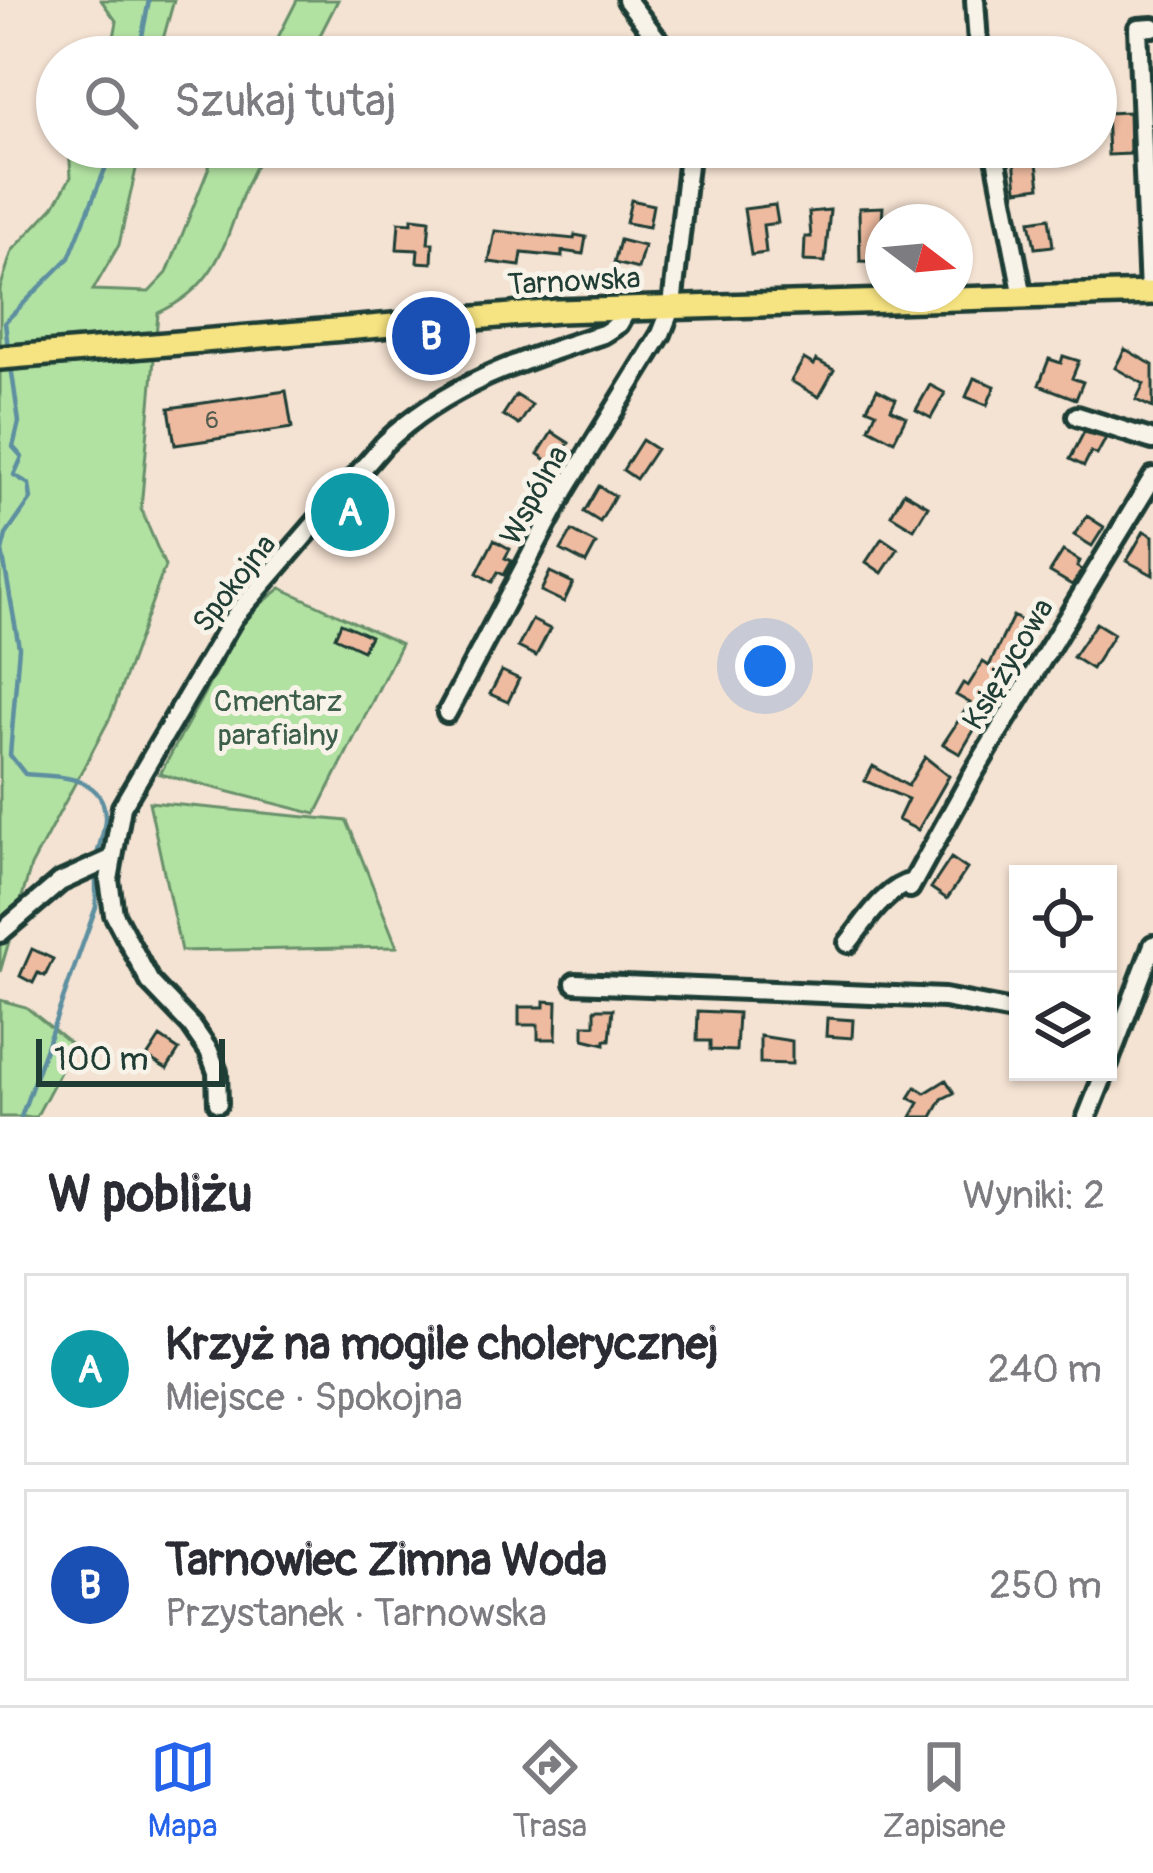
<!DOCTYPE html>
<html lang="pl">
<head>
<meta charset="utf-8">
<style>
	body { margin:0; font-family:Pangolin,sans-serif; background:#f2f2f3; color:#2b2b33 }
	.controls { position:absolute; right:36px; bottom:36px; display:grid; overflow:hidden; border-radius:0px; box-shadow:0 3px 9px #0004 }
	.controls button { width:108px; height:108px; display:grid; place-items:center; padding:0; border:0; border-bottom:3px solid #e1e1e2; background:#fff; color:#2b2b33; font:60px sans-serif }
	.compass { position:absolute; left:865px; top:204px; width:108px; height:108px; border-radius:50%; background:#fff; box-shadow:0 3px 9px #0004; rotate:106deg }
	.scale { position:absolute; left:36px; bottom:30px; width:189px; box-sizing:border-box; padding-left:12px; border:6px solid #1f3d34; border-top:0; font-size:33px; line-height:42px; white-space:nowrap; color:#1f3d34; -webkit-text-stroke:9px #f7f3e8; paint-order:stroke }
	.you { position:absolute; left:765px; top:666px; width:42px; height:42px; margin:-30px; border:9px solid #fff; border-radius:50%; background:#1a73e8; box-shadow:0 0 0 18px #1a73e833 }
	.badge { display:grid; place-items:center; width:78px; height:78px; border-radius:50%; background:#2563eb; color:#fff; font-size:39px; font-weight:700 }
	.pin { position:absolute; translate:-50% -50%; border:6px solid #fff; box-shadow:0 3px 12px #0006 }
	.list { margin:0; padding:0; list-style:none }
	h2 { display:flex; justify-content:space-between; align-items:center; height:156px; margin:0; padding:0 48px; font-size:51px }
	h2 small { font-size:39px; font-weight:400; color:#7c7c81 }
	.list li { display:grid; grid-template-columns:78px 1fr auto; gap:36px; align-items:center; box-sizing:border-box; height:192px; margin:0 24px 24px; padding:0 24px; border:3px solid #e1e1e2; border-radius:0px }
	.list b { display:block; font-size:45px; white-space:nowrap }
	.list p { margin:0; font-size:39px; white-space:nowrap; color:#7c7c81 }
	.list em { font-size:39px; font-style:normal; color:#7c7c81 }
	.icon { flex:none; width:66px; height:66px; fill:none; stroke:currentColor; stroke-width:2; stroke-linecap:round; stroke-linejoin:round }
	.map { position:relative; flex:none; width:1153px; height:1117px; overflow:hidden }
	.search { position:absolute; background:#fff; box-shadow:0 3px 9px #0004; left:36px; right:36px; top:36px; height:132px; display:flex; align-items:center; gap:30px; box-sizing:border-box; padding:0 42px; border-radius:66px; color:#7c7c81; font-size:45px }
	.sheet { height:588px; background:#fff }
	nav { display:flex; justify-content:space-around; align-items:center; box-sizing:border-box; height:168px; border-top:3px solid #e1e1e2; background:#fff; font-size:33px; color:#7c7c81 }
	nav a { display:grid; justify-items:center; gap:6px }
	nav .on { color:#2563eb }
	.map>svg:first-child { display:block }
	.green { fill:#b2e2a2; stroke:#68906b; stroke-width:3 }
	.lines { fill:none; stroke-linecap:round; stroke-linejoin:round }
	.stream { stroke:#5d8fa0; stroke-width:4.5 }
	.building { fill:#eebba0; stroke:#1f3d34; stroke-width:3 }
	.minor-casing { stroke:#1f3d34; stroke-width:26 }
	.major-casing { stroke:#1f3d34; stroke-width:30 }
	.minor { stroke:#f7f3e8; stroke-width:16 }
	.major { stroke:#f6e381; stroke-width:21 }
	.labels { text-anchor:middle; stroke-width:10; stroke-linejoin:round; paint-order:stroke }
	.number-label { font-size:24px; fill:#535c4f }
	.street-label { font-size:30px; fill:#1f3d34; stroke:#f7f3e8 }
	.park-label { font-size:30px; fill:#3c5e4a; stroke:#f7f3e8 }
</style>
</head>
<body>
<div class="map">
<svg width="1153" height="1117" viewBox="0 0 1153 1117">
	<rect width="100%" height="100%" fill="#f4e2d2"/>
	<filter id="ink" filterUnits="userSpaceOnUse"><feTurbulence type="fractalNoise" baseFrequency=".00833" numOctaves="2"/><feDisplacementMap in="SourceGraphic" scale="24" xChannelSelector="R" yChannelSelector="G"/><feConvolveMatrix kernelMatrix="1 2 1 2 8 2 1 2 1" color-interpolation-filters="sRGB"/></filter>
	<g filter="url(#ink)">
		<path class="green" d="M 101,0 L 174,0 L 158,57 L 110,57 L 117,22 Z
			M 297,0 L 338,0 L 309,57 L 268,57 Z
			M 69,147 L 141,147 L 119,245 L 93,290 L 149,292 L 167,273 L 217,147 L 267,147 C 223,210 239,276 158,313 L 141,509 L 165,566 L 111,716 L 31,866 L 0,972 L 0,289 L 12,251 L 54,206 L 71,177 Z
			M 281,588 L 401,644 L 316,814 L 160,774 L 247,615 Z
			M 149,802 L 347,821 L 397,947 L 181,951 Z
			M 0,1000 L 26,1007 L 74,1046 L 36,1117 L 0,1117 Z"/>
		<g class="lines">
			<path class="stream" d="M 138,57 L 149,0
				M 8,349 L 5,322 L 69,258 L 114,147
				M 11,366 L 19,422 L 13,447 L 22,457 L 14,475 L 29,484 L 31,499 L 6,535 L 2,551 L 19,647 L 10,755 L 25,774 C 56,777 104,774 105,816 C 106,829 99,844 97,856
				M 21,1117 L 96,907 L 96,872"/>
		</g>
		<path class="building" d="M 720,38 L 746,39 L 745,57 L 719,57 Z
			M 1129,112 L 1130,154 L 1108,155 L 1106,113 Z
			M 1013,147 L 1035,147 L 1040,187 L 1017,190 Z
			M 631,200 L 653,205 L 649,227 L 626,223 Z
			M 775,205 L 778,223 L 763,225 L 766,253 L 751,255 L 744,209 Z
			M 883,207 L 879,262 L 860,261 L 859,208 Z
			M 830,210 L 825,262 L 804,261 L 805,237 L 811,237 L 809,212 Z
			M 412,218 L 430,220 L 428,243 L 433,243 L 432,263 L 417,262 L 418,250 L 397,249 L 399,222 L 412,223 Z
			M 1049,218 L 1053,246 L 1035,248 L 1030,221 Z
			M 495,231 L 574,239 L 575,235 L 586,237 L 583,254 L 562,251 L 562,257 L 522,253 L 520,266 L 489,262 Z
			M 620,240 L 644,246 L 638,269 L 614,263 Z
			M 1125,349 L 1153,365 L 1153,408 L 1136,400 L 1144,384 L 1115,368 Z
			M 1063,356 L 1079,361 L 1072,378 L 1083,382 L 1076,399 L 1039,385 L 1049,359 L 1061,363 Z
			M 804,359 L 814,365 L 816,360 L 834,370 L 819,397 L 791,381 Z
			M 974,378 L 995,386 L 987,405 L 966,397 Z
			M 930,385 L 945,393 L 931,418 L 916,410 Z
			M 877,389 L 896,399 L 891,409 L 906,417 L 894,441 L 869,428 L 876,412 L 867,408 Z
			M 286,391 L 292,428 L 175,445 L 169,408 Z
			M 516,395 L 532,405 L 519,425 L 503,415 Z
			M 552,432 L 569,443 L 554,465 L 538,454 Z
			M 1084,432 L 1106,438 L 1097,455 L 1091,452 L 1084,466 L 1070,459 Z
			M 642,440 L 656,449 L 636,479 L 623,470 Z
			M 599,486 L 615,496 L 600,522 L 584,512 Z
			M 904,492 L 928,506 L 914,529 L 891,515 Z
			M 1087,516 L 1104,527 L 1092,546 L 1074,535 Z
			M 572,531 L 596,544 L 586,563 L 561,550 Z
			M 1144,531 L 1153,536 L 1153,575 L 1127,561 Z
			M 882,538 L 898,549 L 882,573 L 866,562 Z
			M 494,540 L 510,549 L 505,558 L 512,561 L 504,575 L 498,572 L 492,582 L 477,573 Z
			M 1063,551 L 1080,561 L 1077,567 L 1082,570 L 1072,585 L 1050,572 Z
			M 550,572 L 573,583 L 564,602 L 541,591 Z
			M 1013,616 L 1034,628 L 960,754 L 943,744 L 970,703 L 956,695 L 963,683 L 968,686 L 983,662 L 989,666 Z
			M 532,620 L 550,629 L 536,656 L 518,647 Z
			M 341,623 L 370,636 L 363,650 L 335,637 Z
			M 1096,623 L 1114,634 L 1092,669 L 1073,657 Z
			M 502,671 L 519,679 L 508,702 L 490,694 Z
			M 925,757 L 949,776 L 918,830 L 898,820 L 908,799 L 865,781 L 873,766 L 908,786 Z
			M 951,858 L 967,869 L 947,899 L 931,888 Z
			M 32,949 L 53,959 L 45,976 L 38,973 L 33,983 L 20,976 Z
			M 544,1001 L 557,1002 L 556,1039 L 538,1039 L 538,1025 L 519,1025 L 519,1007 L 544,1007 Z
			M 595,1009 L 613,1009 L 610,1040 L 605,1040 L 605,1044 L 584,1039 L 584,1025 L 595,1025 Z
			M 698,1011 L 738,1013 L 736,1051 L 710,1050 L 710,1041 L 697,1041 Z
			M 827,1018 L 853,1020 L 852,1038 L 826,1036 Z
			M 760,1036 L 792,1041 L 792,1064 L 760,1063 Z
			M 160,1037 L 179,1050 L 167,1069 L 147,1057 Z
			M 946,1080 L 954,1093 L 942,1099 L 932,1117 L 911,1117 L 919,1103 L 909,1098 L 916,1087 L 925,1093 Z"/>
		<g class="lines">
			<g class="minor-casing">
				<path id="minor" d="M 627,0 L 671,57
					M 975,0 L 979,57
					M 994,147 L 1023,297
					M 1149,293 L 1138,28 L 1153,27
					M 1077,416 L 1153,440
					M 447,713 L 565,490 L 661,334 L 672,306 L 690,147
					M 910,888 L 974,772 L 1153,477
					M 0,933 L 60,882 L 111,859
					M 848,943 C 865,922 885,888 913,882
					M 575,983 L 944,998 L 1018,1012
					M 1108,1063 L 1153,945
					M 218,1103 L 217,1072 L 209,1051 L 191,1025 L 150,982 L 114,914 L 109,880 L 122,807 L 234,617 L 384,444 C 445,385 524,359 603,334 L 619,324 L 628,308
					M 1087,1117 L 1105,1072"/>
			</g>
			<g class="major-casing">
				<path id="major" d="M 0,358 L 558,311 L 1153,293"/>
			</g>
			<use href="#minor" class="minor"/>
			<use href="#major" class="major"/>
		</g>
	</g>
	<g class="labels">
		<g class="number-label">
			<text x="212" y="428">6</text>
		</g>
		<g class="street-label">
			<text transform="translate(574 281) rotate(-3)" y="10">Tarnowska</text>
			<text transform="translate(534 495) rotate(-61)" y="10">Wspólna</text>
			<text transform="translate(234 583) rotate(-52)" y="10">Spokojna</text>
			<text transform="translate(1008 664) rotate(-59)" y="10">Księżycowa</text>
		</g>
		<g class="park-label">
			<text x="278" y="711">Cmentarz<tspan x="278" dy="34">parafialny</tspan></text>
		</g>
	</g>
</svg>
<div class="controls">
<button><svg class="icon" aria-label="locate" viewBox="0 0 24 24"><circle cx="12" cy="12" r="6"/><path d="M12 2v4M12 18v4M2 12h4M18 12h4"/></svg></button>
<button><svg class="icon" aria-label="layers" viewBox="0 0 24 24"><path d="M12 4l9 5-9 5-9-5zM3 14l9 5 9-5"/></svg></button>
</div>
<svg class="compass" viewBox="-18 -18 36 36"><path d="M0-13l5 13h-10z" fill="#e53935"/><path d="M0 13l5-13h-10z" fill="#7c7c81"/></svg>
<div class="scale">100 m</div>
<div class="you"></div>
<div class="pin badge" style="left:350px;top:512px;background:#0f9aa8">A</div>
<div class="pin badge" style="left:431px;top:336px;background:#1a4fb4">B</div>
<div class="search"><svg class="icon" aria-label="search" viewBox="0 0 24 24"><circle cx="10" cy="10" r="6"/><path d="M15 15l6 6"/></svg>Szukaj tutaj</div>
</div>
<section class="sheet">
<h2>W pobliżu<small>Wyniki: 2</small></h2>
<ul class="list">
<li><span class="badge" style="background:#0f9aa8">A</span><div><b>Krzyż na mogile cholerycznej</b><p>Miejsce · Spokojna</p></div><em>240 m</em></li>
<li><span class="badge" style="background:#1a4fb4">B</span><div><b>Tarnowiec Zimna Woda</b><p>Przystanek · Tarnowska</p></div><em>250 m</em></li>
</ul>
</section>
<nav>
<a class="on"><svg class="icon" aria-label="map" viewBox="0 0 24 24"><path d="M3 6l6-2 6 2 6-2v14l-6 2-6-2-6 2zM9 4v14M15 6v14"/></svg>Mapa</a>
<a><svg class="icon" aria-label="directions" viewBox="0 0 24 24"><path d="M12 3l9 9-9 9-9-9zM9 14v-3h6M13 9l2 2-2 2"/></svg>Trasa</a>
<a><svg class="icon" aria-label="saved" viewBox="0 0 24 24"><path d="M7 4h10v16l-5-4-5 4z"/></svg>Zapisane</a>
</nav>
</body>
</html>
